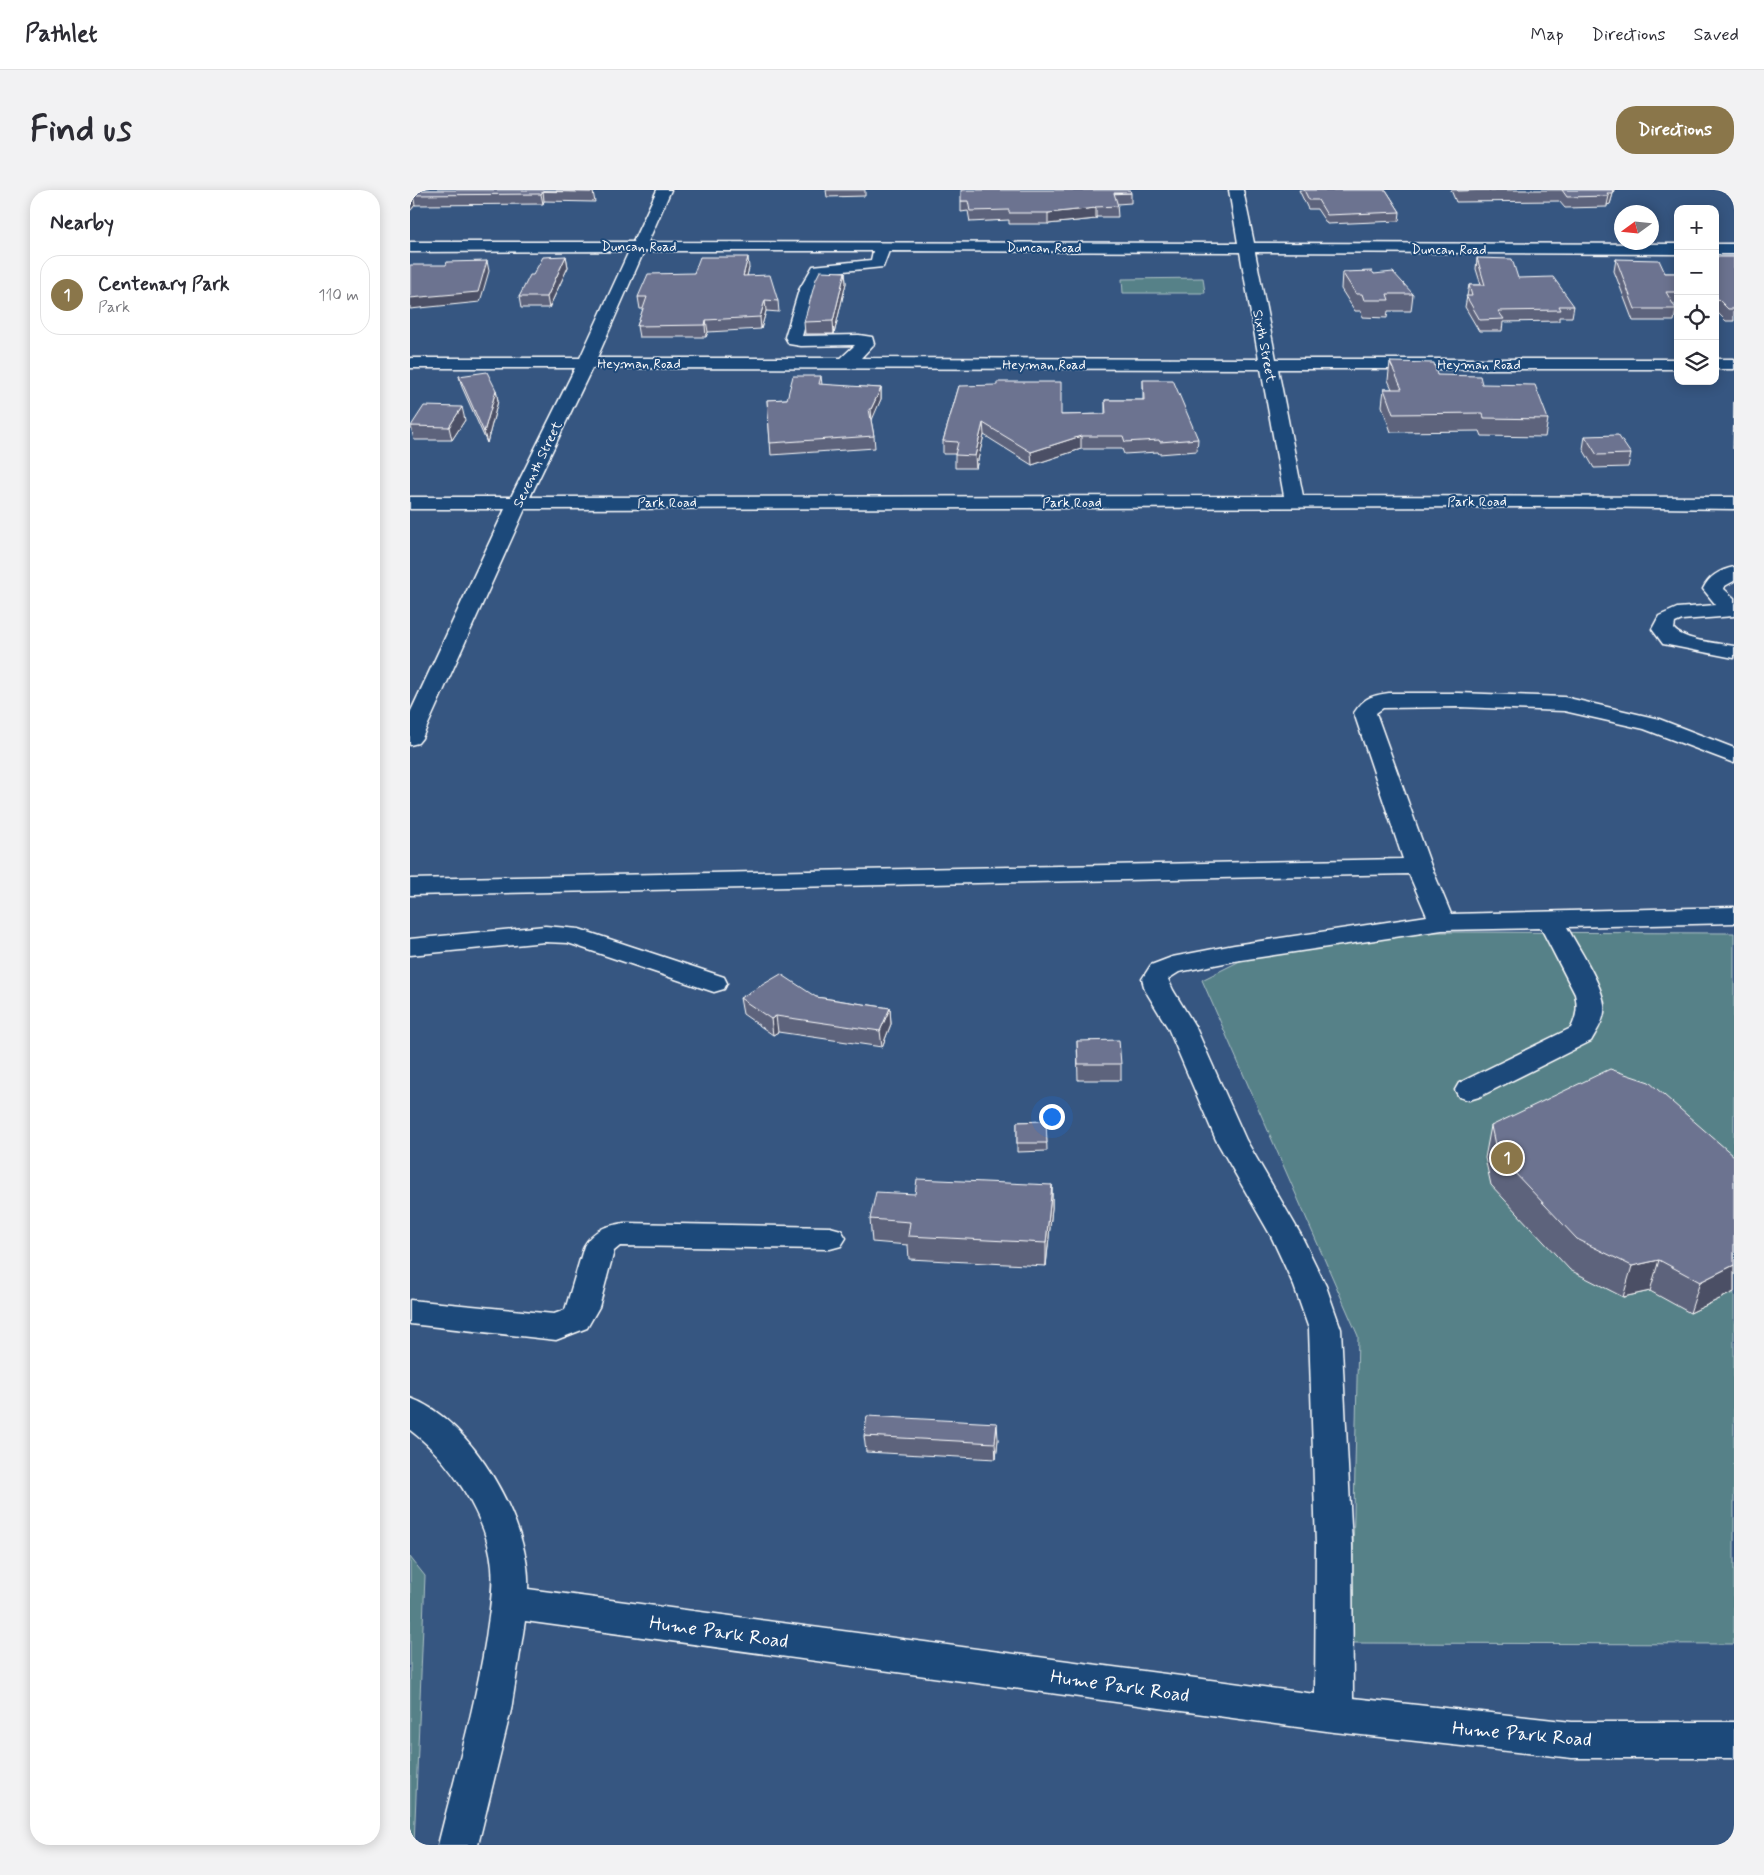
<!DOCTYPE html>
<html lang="en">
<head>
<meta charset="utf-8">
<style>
	body { margin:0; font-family:Mynerve,sans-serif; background:#f2f2f3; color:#2b2b33 }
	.controls { position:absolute; right:15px; top:15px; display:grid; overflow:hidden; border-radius:10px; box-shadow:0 2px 12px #0003 }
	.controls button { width:45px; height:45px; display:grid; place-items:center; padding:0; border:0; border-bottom:1px solid #e1e1e2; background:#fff; color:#2b2b33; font:25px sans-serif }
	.compass { position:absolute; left:1204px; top:15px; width:45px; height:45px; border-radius:50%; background:#fff; box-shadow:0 2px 12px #0003; rotate:255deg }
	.you { position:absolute; left:641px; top:926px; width:18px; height:18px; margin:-12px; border:4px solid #fff; border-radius:50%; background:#1a73e8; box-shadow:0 0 0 8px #1a73e833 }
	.badge { display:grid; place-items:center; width:32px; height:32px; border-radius:50%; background:#8a764a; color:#fff; font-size:16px; font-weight:700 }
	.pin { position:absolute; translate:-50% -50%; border:2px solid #fff; box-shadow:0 1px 5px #0006 }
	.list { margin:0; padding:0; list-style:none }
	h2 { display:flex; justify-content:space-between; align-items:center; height:65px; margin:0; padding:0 20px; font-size:21px }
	h2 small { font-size:16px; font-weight:400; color:#7c7c81 }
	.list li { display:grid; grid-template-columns:32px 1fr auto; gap:15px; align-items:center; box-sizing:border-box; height:80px; margin:0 10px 10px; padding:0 10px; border:1px solid #e1e1e2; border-radius:20px }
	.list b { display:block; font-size:19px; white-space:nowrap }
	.list p { margin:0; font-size:16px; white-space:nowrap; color:#7c7c81 }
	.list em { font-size:16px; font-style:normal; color:#7c7c81 }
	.icon { flex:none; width:28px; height:28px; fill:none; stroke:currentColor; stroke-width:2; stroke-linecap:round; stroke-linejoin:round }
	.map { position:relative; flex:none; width:1324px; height:1655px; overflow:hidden; border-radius:20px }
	header { display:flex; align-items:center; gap:30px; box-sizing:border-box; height:70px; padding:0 25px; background:#fff; border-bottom:1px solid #e1e1e2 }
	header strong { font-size:24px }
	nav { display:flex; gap:28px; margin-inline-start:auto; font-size:18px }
	.intro { display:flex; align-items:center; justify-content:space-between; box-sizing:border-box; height:120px; padding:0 30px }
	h1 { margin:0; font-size:35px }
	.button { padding:12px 22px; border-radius:20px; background:#8a764a; color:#fff; font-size:18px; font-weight:700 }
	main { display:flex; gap:30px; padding:0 30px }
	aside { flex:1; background:#fff; border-radius:20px; box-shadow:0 2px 12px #0003 }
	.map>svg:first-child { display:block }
	.green { fill:#578188; stroke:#abc0c4 }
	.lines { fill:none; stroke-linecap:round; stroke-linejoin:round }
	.minor-casing { stroke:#fff; stroke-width:3 }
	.minor { fill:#1f4a7a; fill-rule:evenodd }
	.wall { fill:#5d637c; stroke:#fff }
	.shaded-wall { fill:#4c5065; stroke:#fff }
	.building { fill:#6c7390; stroke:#fff }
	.labels { text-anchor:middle; stroke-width:4; stroke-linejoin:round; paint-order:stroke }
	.far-street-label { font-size:14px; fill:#fff; stroke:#1f4a7a }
	.near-street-label { font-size:19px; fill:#fff; stroke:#1f4a7a }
</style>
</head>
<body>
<header>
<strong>Pathlet</strong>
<nav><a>Map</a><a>Directions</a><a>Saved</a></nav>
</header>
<div class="intro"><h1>Find us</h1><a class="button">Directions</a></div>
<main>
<aside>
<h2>Nearby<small></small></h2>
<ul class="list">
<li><span class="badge">1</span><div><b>Centenary Park</b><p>Park</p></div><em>110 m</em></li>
</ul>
</aside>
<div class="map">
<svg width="1324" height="1655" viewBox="0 0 1324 1655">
	<rect width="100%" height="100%" fill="#365681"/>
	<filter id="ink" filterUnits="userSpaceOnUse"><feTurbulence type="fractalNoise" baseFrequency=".02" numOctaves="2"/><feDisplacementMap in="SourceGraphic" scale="10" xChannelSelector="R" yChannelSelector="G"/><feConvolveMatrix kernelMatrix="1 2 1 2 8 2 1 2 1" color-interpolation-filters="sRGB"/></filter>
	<g filter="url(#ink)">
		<path class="green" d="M 793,88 L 795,103 L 713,103 L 712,89 Z
			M 1025,742 L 1324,743 L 1324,1454 L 941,1453 L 948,1146 L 792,790 L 844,764 Z
			M 0,1367 L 15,1386 L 4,1655 L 0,1655 Z"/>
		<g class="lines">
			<g class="minor-casing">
				<path id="minor" d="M 247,0 L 261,0 L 238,52 L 828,53 L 819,0 L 833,0 L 844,53 L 1268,54 L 1268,64 L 845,62 L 866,169 L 1268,169 L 1268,179 L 868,179 L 893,306 L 1324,307 L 1324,319 L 1168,317 L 115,319 L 12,548 L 8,553 L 0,555 L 0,523 L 95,319 L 0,319 L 0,307 L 101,307 L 165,178 L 0,178 L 0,168 L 170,168 L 219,61 L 0,62 L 0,52 L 223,52 ZM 234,61 L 463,61 L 461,70 L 403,76 L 389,100 L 375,147 L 379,154 L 391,156 L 445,155 L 431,168 L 187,168 ZM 479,61 L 830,62 L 849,169 L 451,168 L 464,154 L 462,147 L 449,145 L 392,146 L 405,100 L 414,83 L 473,77 ZM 182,178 L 851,179 L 874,306 L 120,307 Z
					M 1305,54 L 1324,54 L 1324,64 L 1305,64 Z
					M 1305,169 L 1324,169 L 1324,179 L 1305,179 Z
					M 1324,377 L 1324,391 L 1315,396 L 1314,399 L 1324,408 L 1324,426 L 1272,430 L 1265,433 L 1264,439 C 1274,451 1308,453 1324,456 L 1324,468 L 1253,454 L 1242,439 L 1249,426 L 1267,418 L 1306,415 L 1293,399 C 1299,386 1310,380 1324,377 Z
					M 979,503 L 1049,503 L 1154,507 L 1249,529 L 1324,558 L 1324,573 L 1234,539 L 1154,521 L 1049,517 L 973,518 L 966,523 L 1021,676 L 1041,724 L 1324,717 L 1324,733 L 1157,737 C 1167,756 1198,802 1194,822 C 1193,832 1186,842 1181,851 L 1069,907 L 1059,910 L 1049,907 L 1045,900 L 1049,893 L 1161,838 C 1167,826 1168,817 1165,804 L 1131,738 L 1032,740 L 824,771 L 769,782 L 758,789 L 763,800 L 786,838 L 836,950 L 891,1045 L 916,1096 L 931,1139 L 942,1355 L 943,1508 L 1162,1532 L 1324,1532 L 1324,1568 L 1162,1568 L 924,1542 L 115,1431 L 101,1520 L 68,1655 L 28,1655 C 45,1586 65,1518 76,1448 C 79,1425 84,1400 82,1377 C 78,1327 39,1269 0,1240 L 0,1208 C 62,1229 122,1336 118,1399 L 905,1504 L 906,1355 L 899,1139 L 884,1096 L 861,1046 L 806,950 L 758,838 L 735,800 L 732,789 L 741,775 L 762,767 L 824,755 L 1017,726 L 999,684 L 0,705 L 0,689 L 993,669 L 944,523 C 955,507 960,506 979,503 Z
					M 135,736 L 169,739 L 314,787 L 317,793 L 314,799 L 304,802 L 158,753 L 135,752 L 0,765 L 0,749 Z
					M 214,1033 L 420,1037 L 431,1040 L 436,1048 L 431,1056 L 420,1059 L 210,1056 L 204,1061 L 189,1117 L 177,1138 L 146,1150 L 0,1134 L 0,1110 L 144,1124 L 155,1120 L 174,1056 C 184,1039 196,1036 214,1033 Z"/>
			</g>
			<use href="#minor" class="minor"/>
		</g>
		<path class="wall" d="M 0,0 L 183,2 L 185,12 L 134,11 L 133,14 L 5,15 L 0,21 Z
			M 416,0 L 455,0 L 455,6 L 417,7 Z
			M 889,0 L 976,0 L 990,22 L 989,31 L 917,34 L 907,19 L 898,19 Z
			M 1041,0 L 1204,0 L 1200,14 L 1197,15 L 1197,17 L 1155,18 L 1149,11 L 1046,12 Z
			M 721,3 L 721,13 L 707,14 L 708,27 L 686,27 L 686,29 L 638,34 L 599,34 L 599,30 L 560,32 L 558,21 L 551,22 L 551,11 Z
			M 156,66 L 158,77 L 139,118 L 111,118 L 109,107 L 123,85 Z
			M 1305,67 L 1324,67 L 1324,131 L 1316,131 L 1305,120 Z
			M 1067,68 L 1164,116 L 1162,127 L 1149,127 L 1149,131 L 1093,132 L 1092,141 L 1069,141 L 1055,117 L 1059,95 L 1071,95 L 1066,79 Z
			M 1206,69 L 1255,83 L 1268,83 L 1268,114 L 1263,114 L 1266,119 L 1264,131 L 1223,131 L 1204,81 Z
			M 339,78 L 337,85 L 368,111 L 369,122 L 356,121 L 351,139 L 298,142 L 296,147 L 229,147 L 227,136 L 233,119 L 230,119 L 228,107 L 284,83 Z
			M 435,82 L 436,93 L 424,144 L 395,144 L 394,132 Z
			M 932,82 L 964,84 L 1003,104 L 1001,121 L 978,121 L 977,128 L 952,127 L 951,121 L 945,121 L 931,99 Z
			M 980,172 L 1027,185 L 1138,229 L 1135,247 L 1072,246 L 1070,241 L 981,242 L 972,216 L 974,199 L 982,199 L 978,190 Z
			M 49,186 L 86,200 L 88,211 L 77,253 L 52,197 Z
			M 411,186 L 412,195 L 471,198 L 471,209 L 461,230 L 464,246 L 465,258 L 361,265 L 357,210 L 377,209 Z
			M 733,190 L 788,249 L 787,261 L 749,264 L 748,262 L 714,264 L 712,259 L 671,259 L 622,275 L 574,245 L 566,278 L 545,278 L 545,264 L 533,264 L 533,251 L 549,196 L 651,225 L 695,224 L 695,210 L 733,210 Z
			M 1324,211 L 1324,258 L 1323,259 Z
			M 55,230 L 42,250 L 4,250 L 1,236 Z
			M 1175,246 L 1221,264 L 1218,277 L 1184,278 L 1173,259 Z
			M 406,807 L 480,818 L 481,834 L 472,857 L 368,842 L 363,845 L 333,824 L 330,808 Z
			M 667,851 L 711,874 L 711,890 L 668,890 Z
			M 636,931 L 637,961 L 607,962 L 607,932 Z
			M 1081,936 L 1324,966 L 1324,1102 L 1280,1123 L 1240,1101 L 1213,1107 L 1160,1080 L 1081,995 L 1075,968 Z
			M 642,995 L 642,1018 L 636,1076 L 499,1069 L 498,1055 L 462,1052 L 460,1029 Z
			M 454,1246 L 588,1249 L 586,1269 L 456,1262 Z"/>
		<path class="shaded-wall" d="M 1203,0 L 1204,0 L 1200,14 L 1197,15 L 1199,6 L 1197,3 Z
			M 133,1 L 134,11 L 133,14 L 131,4 Z
			M 3,5 L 5,15 L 0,21 L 0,8 Z
			M 686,18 L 686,29 L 638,34 L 638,23 Z
			M 156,66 L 158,77 L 139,118 L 137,107 Z
			M 338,67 L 339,78 L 334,97 L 333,86 Z
			M 77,71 L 79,81 L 70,112 L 0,119 L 0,108 Z
			M 435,82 L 436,93 L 424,144 L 423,131 Z
			M 355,110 L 356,121 L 351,139 L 350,127 Z
			M 296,130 L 298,142 L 296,147 L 295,135 Z
			M 471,198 L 471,209 L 462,230 L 461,219 Z
			M 86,200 L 88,211 L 77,253 L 74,242 Z
			M 52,217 L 55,230 L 42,250 L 39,237 Z
			M 573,233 L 574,245 L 566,278 L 565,266 Z
			M 671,246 L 671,259 L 622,275 L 621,262 Z
			M 480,818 L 481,834 L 472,857 L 470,841 Z
			M 366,826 L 368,842 L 363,845 L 361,829 Z
			M 642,995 L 642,1018 L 636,1076 L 636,1053 Z
			M 1249,1070 L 1240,1101 L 1213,1107 L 1222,1076 Z
			M 1324,1075 L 1324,1102 L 1280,1123 L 1290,1092 Z
			M 587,1233 L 588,1249 L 586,1269 L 585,1253 Z"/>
		<path class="building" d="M 0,0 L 182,0 L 183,2 L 133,1 L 131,4 L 3,5 L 0,8 Z
			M 551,0 L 720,0 L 721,3 L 704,3 L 708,16 L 685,17 L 686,18 L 638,23 L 599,23 L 599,20 L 560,21 L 558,11 L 551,11 Z
			M 894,0 L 976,0 L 990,22 L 917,25 L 908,10 L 899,10 Z
			M 1047,0 L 1085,0 L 1048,1 Z
			M 1152,0 L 1203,0 L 1202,3 L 1197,3 L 1199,6 L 1157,7 Z
			M 156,66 L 137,107 L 109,107 L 120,85 L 123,85 L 133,67 Z
			M 290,67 L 338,67 L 333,86 L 360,85 L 368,111 L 355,110 L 350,127 L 296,130 L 295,135 L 227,136 L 237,107 L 228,107 L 238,84 L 284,83 Z
			M 1305,67 L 1324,67 L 1324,119 L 1318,119 L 1305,106 Z
			M 1067,68 L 1102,69 L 1108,88 L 1143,87 L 1164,116 L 1149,116 L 1151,120 L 1088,121 L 1094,129 L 1070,130 L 1056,106 L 1062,106 L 1059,95 L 1075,95 Z
			M 1206,69 L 1249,70 L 1255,83 L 1268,83 L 1268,102 L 1256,102 L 1266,119 L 1225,119 Z
			M 77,71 L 68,102 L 0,108 L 0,75 L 36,75 L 37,72 Z
			M 410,81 L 435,82 L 423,131 L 394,132 L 406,89 Z
			M 962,81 L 964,84 L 983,82 L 1003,104 L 977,104 L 979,110 L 954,110 L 952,104 L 946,104 L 932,82 Z
			M 980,172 L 1024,173 L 1027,185 L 1070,186 L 1072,194 L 1125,195 L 1138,229 L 1074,228 L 1073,223 L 983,224 L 974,199 L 992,199 Z
			M 77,182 L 86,200 L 74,242 L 49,186 Z
			M 383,186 L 411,186 L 409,194 L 471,198 L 461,219 L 459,219 L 464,246 L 360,253 L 357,210 L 377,209 Z
			M 733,190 L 763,190 L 788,249 L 750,252 L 749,250 L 715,252 L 713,246 L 671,246 L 621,262 L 573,233 L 565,266 L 545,265 L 548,252 L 533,251 L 549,196 L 587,195 L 587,192 L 651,192 L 651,225 L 696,224 L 695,210 L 734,210 Z
			M 14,216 L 52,217 L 39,237 L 1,236 Z
			M 1208,245 L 1221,264 L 1187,265 L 1175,246 Z
			M 371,784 L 406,807 L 480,818 L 470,841 L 366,826 L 361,829 L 330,808 Z
			M 709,850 L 711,874 L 668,874 L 667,851 Z
			M 1200,879 L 1239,892 L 1324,966 L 1324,1075 L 1290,1092 L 1249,1070 L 1222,1076 L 1167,1049 L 1087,964 L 1081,936 Z
			M 636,931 L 637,953 L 607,953 L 607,932 Z
			M 507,989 L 642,995 L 636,1053 L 498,1046 L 500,1032 L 460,1029 L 466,1002 L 505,1004 Z
			M 457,1226 L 587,1233 L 585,1253 L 454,1246 Z"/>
	</g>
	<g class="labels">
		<g class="far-street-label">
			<text x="229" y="61">Duncan Road</text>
			<text x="634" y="62">Duncan Road</text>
			<text x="1039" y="64">Duncan Road</text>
			<text transform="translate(855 156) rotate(79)" y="5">Sixth Street</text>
			<text x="229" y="178">Heyman Road</text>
			<text x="634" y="179">Heyman Road</text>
			<text x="1069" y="179">Heyman Road</text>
			<text transform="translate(127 274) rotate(-64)" y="5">Seventh Street</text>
			<text x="1067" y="316">Park Road</text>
			<text x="257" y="317">Park Road</text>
			<text x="662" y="317">Park Road</text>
		</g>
		<g class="near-street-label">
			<text transform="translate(309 1441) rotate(8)" y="7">Hume Park Road</text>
			<text transform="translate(710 1495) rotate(8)" y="7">Hume Park Road</text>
			<text transform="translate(1112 1543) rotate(5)" y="7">Hume Park Road</text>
		</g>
	</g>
</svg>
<div class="controls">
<button>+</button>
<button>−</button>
<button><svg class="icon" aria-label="locate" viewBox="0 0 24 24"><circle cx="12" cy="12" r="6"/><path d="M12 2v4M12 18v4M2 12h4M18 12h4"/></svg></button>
<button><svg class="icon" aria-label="layers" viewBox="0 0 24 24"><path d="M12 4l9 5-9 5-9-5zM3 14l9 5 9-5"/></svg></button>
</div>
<svg class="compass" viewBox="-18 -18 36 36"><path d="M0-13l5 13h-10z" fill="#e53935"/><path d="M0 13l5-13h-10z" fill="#7c7c81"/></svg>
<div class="you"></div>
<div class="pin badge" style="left:1097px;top:968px">1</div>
</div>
</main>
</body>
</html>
